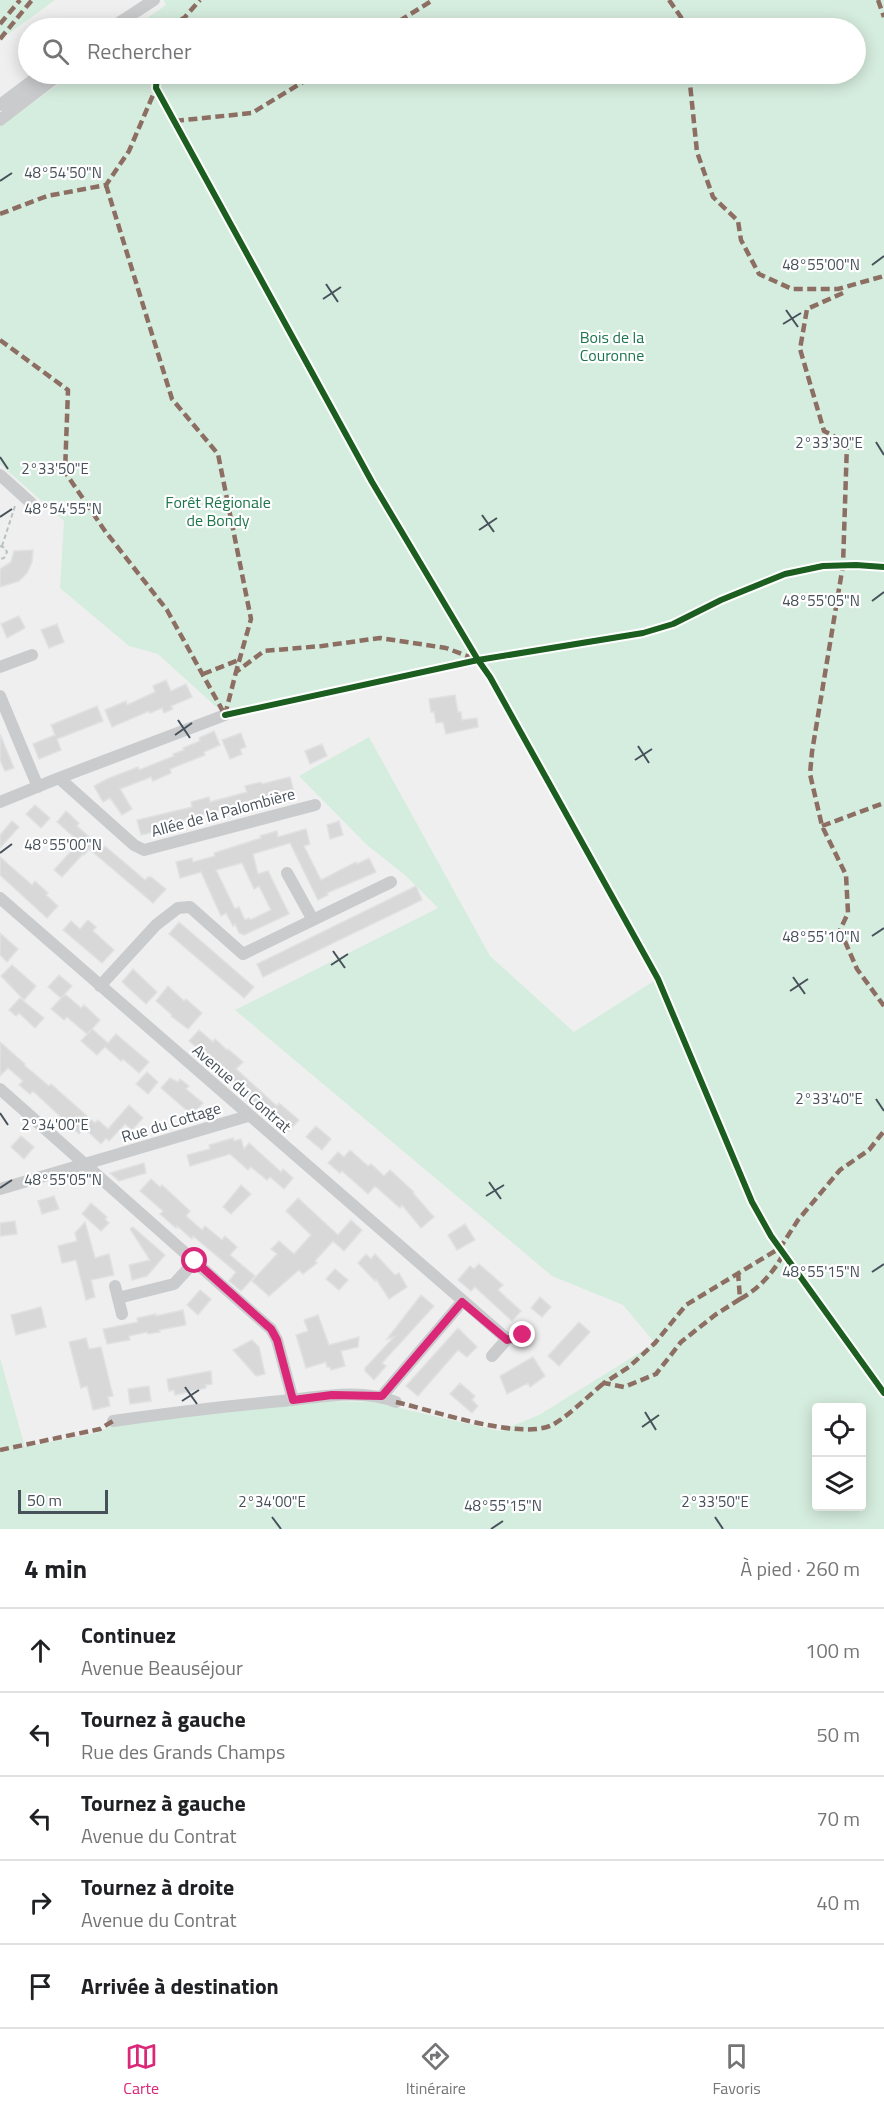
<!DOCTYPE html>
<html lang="fr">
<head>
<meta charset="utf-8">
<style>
	body { margin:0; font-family:"Titillium Web",sans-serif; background:#f2f2f2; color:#202124 }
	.controls { position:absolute; right:18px; bottom:18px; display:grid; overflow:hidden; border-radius:6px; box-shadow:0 3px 15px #0003 }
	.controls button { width:54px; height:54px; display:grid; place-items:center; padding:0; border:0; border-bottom:2px solid #e0e0e0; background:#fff; color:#202124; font:30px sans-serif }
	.scale { position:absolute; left:18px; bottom:15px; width:90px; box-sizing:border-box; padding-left:6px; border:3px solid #47515a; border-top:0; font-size:16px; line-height:21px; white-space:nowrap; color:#47515a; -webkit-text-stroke:4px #fff; paint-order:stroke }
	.stop { position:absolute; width:18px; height:18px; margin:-14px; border:4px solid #db2777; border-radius:50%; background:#fff }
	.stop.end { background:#db2777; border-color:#fff; box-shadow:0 2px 6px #0008 }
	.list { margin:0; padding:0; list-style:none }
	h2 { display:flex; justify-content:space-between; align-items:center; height:78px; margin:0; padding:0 24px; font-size:26px }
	h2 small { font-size:20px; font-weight:400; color:#757577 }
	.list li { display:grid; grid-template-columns:39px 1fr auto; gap:18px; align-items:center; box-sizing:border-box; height:84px; padding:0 24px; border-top:2px solid #e0e0e0 }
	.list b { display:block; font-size:22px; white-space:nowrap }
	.list p { margin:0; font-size:20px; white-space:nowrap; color:#757577 }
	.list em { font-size:20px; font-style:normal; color:#757577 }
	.icon { flex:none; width:33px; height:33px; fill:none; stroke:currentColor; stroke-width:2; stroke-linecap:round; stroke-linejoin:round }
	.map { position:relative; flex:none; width:884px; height:1529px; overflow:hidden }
	.search { position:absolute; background:#fff; box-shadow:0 3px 15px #0003; left:18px; right:18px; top:18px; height:66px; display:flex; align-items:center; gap:15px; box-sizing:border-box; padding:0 21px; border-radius:33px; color:#757577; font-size:22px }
	.sheet { height:498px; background:#fff }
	nav { display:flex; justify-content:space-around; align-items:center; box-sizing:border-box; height:84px; border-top:2px solid #e0e0e0; background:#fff; font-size:16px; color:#757577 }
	nav a { display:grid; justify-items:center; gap:3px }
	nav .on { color:#db2777 }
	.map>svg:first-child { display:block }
	.green { fill:#d5edde; fill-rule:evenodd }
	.building { fill:#d8d8d9; stroke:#e0e1e2; stroke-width:1.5; fill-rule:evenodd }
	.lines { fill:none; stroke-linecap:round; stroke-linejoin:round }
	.path { stroke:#b8c2bf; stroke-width:2; stroke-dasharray:4.5 3; stroke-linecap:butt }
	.minor { stroke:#c9cbcd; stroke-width:12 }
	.quiet { stroke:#8d6e63; stroke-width:4.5; stroke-dasharray:9 4.5; stroke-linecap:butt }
	.cycleway-casing { stroke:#fff; stroke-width:10 }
	.cycleway { stroke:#1b5e20; stroke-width:6 }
	.route { stroke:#db2777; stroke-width:8 }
	.ticks { fill:none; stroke:#47515a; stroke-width:2 }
	.labels { text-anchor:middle; stroke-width:4.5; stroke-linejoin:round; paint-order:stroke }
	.park-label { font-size:16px; fill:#1d764b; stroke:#fff }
	.street-label { font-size:16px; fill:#47515a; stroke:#fff }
	.ticks-label { font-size:15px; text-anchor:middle; fill:#47515a; stroke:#fff; stroke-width:4.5; stroke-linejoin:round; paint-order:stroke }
</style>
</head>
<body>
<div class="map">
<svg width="884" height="1529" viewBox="0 0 884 1529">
	<rect width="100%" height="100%" fill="#efefef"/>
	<path class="green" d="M 0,0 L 55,0 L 0,40 Z
		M 164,0 L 884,0 L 884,1529 L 0,1529 L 0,1358 L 25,1447 L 100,1432 L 113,1425 L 325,1401 L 373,1402 L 500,1431 L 539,1415 L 655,1343 L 623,1305 L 552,1276 L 235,1010 L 438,908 L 405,875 L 367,845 L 299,776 L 369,737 L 490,956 L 574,1032 L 657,979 L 490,677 L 478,660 L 225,715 L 158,654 L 129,646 L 60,588 L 64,521 L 0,464 L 0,127 L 72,74 L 856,74 L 856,28 L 133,28 L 166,5 ZM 816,1408 L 862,1408 L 862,1506 L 816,1506 Z"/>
	<path class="building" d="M 33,550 L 32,562 L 27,573 L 19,581 L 0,587 L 0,569 L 11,562 L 14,551 Z
		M 19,616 L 25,628 L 7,638 L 1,624 Z
		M 57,624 L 64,642 L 49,648 L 41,630 Z
		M 166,680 L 171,691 L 186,684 L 192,697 L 171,706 L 173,709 L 164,713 L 162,708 L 150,713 L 149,711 L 112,727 L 105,710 L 126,701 L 127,705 L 155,692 L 153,686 Z
		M 455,695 L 458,712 L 461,712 L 462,720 L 477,718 L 478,727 L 446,734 L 443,722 L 436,723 L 434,712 L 431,712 L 429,699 Z
		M 97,706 L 103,721 L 57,739 L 61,750 L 39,759 L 33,744 L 55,735 L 51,725 Z
		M 214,731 L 220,745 L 204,752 L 205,755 L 170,769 L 171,773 L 153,781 L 151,777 L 120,789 L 132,809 L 122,815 L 110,798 L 103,802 L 94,786 L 107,779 L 138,767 L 139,770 L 174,756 L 173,754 L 184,750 L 183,748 L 200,741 L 199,738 Z
		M 241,733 L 246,747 L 240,749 L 242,754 L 230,759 L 222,740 Z
		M 0,734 L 14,768 L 5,771 L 0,760 Z
		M 322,744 L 327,756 L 310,764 L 305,751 Z
		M 290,777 L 295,796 L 275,801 L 273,795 L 183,820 L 184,824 L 141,835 L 137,820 L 192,807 L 191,802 L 209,797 L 210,802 L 247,792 L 245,786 L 261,782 L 262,784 Z
		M 35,805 L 50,818 L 41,828 L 26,814 Z
		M 66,811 L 79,823 L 77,826 L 103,849 L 105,846 L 145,880 L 148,877 L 151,877 L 166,889 L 153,903 L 89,849 L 84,855 L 83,854 L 62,877 L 54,870 L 72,850 L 68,847 L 76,839 L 57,822 Z
		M 12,821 L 19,827 L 0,848 L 0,835 Z
		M 339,821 L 343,835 L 330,839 L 327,825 Z
		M 306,829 L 310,844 L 304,846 L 321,880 L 356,862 L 357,864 L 369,858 L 376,872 L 327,893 L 328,895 L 318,900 L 290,843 L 253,854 L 258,874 L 268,871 L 289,914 L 244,935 L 239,933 L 235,924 L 233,926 L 226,913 L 221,916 L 201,872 L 180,878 L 176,862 L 192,858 L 193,862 L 215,856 L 214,853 L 261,838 L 260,836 L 277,831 L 278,837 ZM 242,863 L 254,889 L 259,886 L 271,910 L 250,920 L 249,918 L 245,920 L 239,907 L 235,909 L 216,870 Z
		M 0,857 L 32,885 L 35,881 L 48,893 L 46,895 L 58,906 L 47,918 L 0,875 Z
		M 416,886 L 422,900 L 263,977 L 257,964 Z
		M 88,920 L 96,927 L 93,931 L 114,950 L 102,963 L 63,930 L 71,921 L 80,929 Z
		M 179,922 L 254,987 L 244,998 L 169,934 Z
		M 0,933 L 18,949 L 7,962 L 0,955 Z
		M 12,965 L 36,986 L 24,1000 L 1,976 Z
		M 133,969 L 157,992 L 146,1004 L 122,982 Z
		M 59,975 L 72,986 L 61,998 L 48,987 Z
		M 168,986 L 184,1001 L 186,999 L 202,1013 L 188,1029 L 171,1016 L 172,1015 L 156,1001 Z
		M 65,994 L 81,1008 L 84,1005 L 100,1020 L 92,1029 L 108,1043 L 116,1034 L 149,1062 L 139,1073 L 123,1059 L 121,1061 L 105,1047 L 97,1055 L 81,1041 L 91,1030 L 87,1034 L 67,1017 L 64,1020 L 51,1009 Z
		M 20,998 L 44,1018 L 35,1028 L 19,1013 L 16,1016 L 9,1010 Z
		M 199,1030 L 213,1042 L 215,1039 L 227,1050 L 228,1049 L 243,1062 L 236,1069 L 277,1106 L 279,1103 L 299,1120 L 289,1131 L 240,1090 L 241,1088 L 223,1072 L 224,1071 L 189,1041 Z
		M 0,1042 L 25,1064 L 24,1065 L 49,1086 L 51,1084 L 95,1123 L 98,1120 L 108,1129 L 129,1105 L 143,1118 L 132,1130 L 125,1124 L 109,1141 L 106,1138 L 101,1144 L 84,1128 L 79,1134 L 33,1091 L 30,1094 L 19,1085 L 23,1081 L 8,1068 L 0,1076 Z
		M 147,1072 L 158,1082 L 148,1094 L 136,1084 Z
		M 170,1078 L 178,1082 L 180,1079 L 189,1086 L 186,1089 L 203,1103 L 192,1115 L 161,1088 Z
		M 316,1126 L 331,1139 L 322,1150 L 306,1137 Z
		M 21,1136 L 34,1147 L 24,1159 L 11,1147 Z
		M 233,1138 L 234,1141 L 241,1139 L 244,1149 L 249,1143 L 281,1172 L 283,1169 L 293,1178 L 284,1189 L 270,1177 L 267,1180 L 251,1167 L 248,1170 L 230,1154 L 190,1166 L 187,1155 L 210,1149 L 209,1145 Z
		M 350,1150 L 368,1166 L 371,1164 L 384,1176 L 390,1170 L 414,1192 L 413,1193 L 434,1217 L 421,1228 L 402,1205 L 400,1208 L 375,1186 L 368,1194 L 342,1171 L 340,1173 L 328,1163 L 338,1152 L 344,1157 Z
		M 144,1163 L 146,1173 L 119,1181 L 110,1173 Z
		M 151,1179 L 160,1187 L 162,1185 L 190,1211 L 186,1216 L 202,1230 L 205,1226 L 222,1240 L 225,1236 L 237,1247 L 230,1255 L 255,1276 L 241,1291 L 229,1281 L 236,1272 L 193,1236 L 192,1239 L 177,1226 L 176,1228 L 160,1214 L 163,1211 L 140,1191 Z
		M 241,1185 L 251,1194 L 231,1214 L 223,1207 Z
		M 54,1196 L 59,1209 L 42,1214 L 38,1201 Z
		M 298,1198 L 338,1235 L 351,1220 L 362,1230 L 344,1251 L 333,1241 L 315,1261 L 317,1263 L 303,1274 L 299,1270 L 269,1296 L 252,1281 L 277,1254 L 271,1249 L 279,1241 L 294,1254 L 311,1235 L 286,1211 Z
		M 91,1203 L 107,1217 L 105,1219 L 109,1223 L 101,1231 L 82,1214 Z
		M 15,1221 L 17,1234 L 0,1236 L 0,1223 Z
		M 85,1222 L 95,1258 L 109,1254 L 114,1275 L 91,1280 L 95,1297 L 86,1300 L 76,1260 L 62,1263 L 58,1246 L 77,1241 L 75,1233 Z
		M 465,1224 L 475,1240 L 457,1250 L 448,1235 Z
		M 133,1227 L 165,1255 L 147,1276 L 132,1280 L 129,1265 L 150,1260 L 130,1229 Z
		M 366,1254 L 371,1259 L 375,1254 L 395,1275 L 399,1273 L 407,1287 L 389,1299 L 376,1279 L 375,1281 L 358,1263 Z
		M 479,1264 L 503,1285 L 498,1290 L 521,1311 L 512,1321 L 475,1287 L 471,1291 L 458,1280 L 470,1266 L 474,1269 Z
		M 335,1269 L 348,1280 L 339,1290 L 326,1279 Z
		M 200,1290 L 211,1299 L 198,1315 L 187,1305 Z
		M 421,1295 L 434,1306 L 382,1363 L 386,1366 L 374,1380 L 365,1371 L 365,1368 L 394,1337 L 387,1339 Z
		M 540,1297 L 551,1307 L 542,1317 L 531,1308 Z
		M 41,1307 L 46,1327 L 16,1335 L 11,1315 Z
		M 183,1310 L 186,1325 L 159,1330 L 160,1332 L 148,1334 L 147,1332 L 129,1336 L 130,1340 L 107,1344 L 103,1329 L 138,1322 L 137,1318 L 156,1314 L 156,1316 Z
		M 318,1315 L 329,1345 L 359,1337 L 358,1347 L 341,1351 L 345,1366 L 331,1370 L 330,1367 L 327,1367 L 326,1362 L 306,1368 L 296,1335 L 308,1331 L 304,1320 Z
		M 579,1322 L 590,1332 L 559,1366 L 548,1356 Z
		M 458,1328 L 477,1347 L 467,1357 L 458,1350 L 418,1396 L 406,1386 Z
		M 86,1338 L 89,1349 L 101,1347 L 113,1396 L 108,1397 L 110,1406 L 93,1410 L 87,1386 L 81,1388 L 69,1342 Z
		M 252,1340 L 259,1347 L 265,1374 L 256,1376 L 233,1350 Z
		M 533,1357 L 545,1376 L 530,1387 L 528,1383 L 507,1394 L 500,1376 Z
		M 211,1371 L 212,1384 L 206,1385 L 206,1388 L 175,1395 L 174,1390 L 169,1391 L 167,1379 Z
		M 460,1383 L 475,1396 L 472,1400 L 478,1406 L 472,1413 L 450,1394 Z
		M 149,1386 L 151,1401 L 130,1404 L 128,1389 Z"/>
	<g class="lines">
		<path class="path" d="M 0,546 L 5,548 L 7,552 L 4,558 L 0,559
			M 2,546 L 15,506"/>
		<path class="minor" d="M 111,28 L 154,0
			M 0,105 L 41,74
			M 0,120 L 60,74
			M 0,475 L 31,503
			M 0,667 L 32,655
			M 0,696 L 38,787
			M 59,778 L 134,845 L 144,850 L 315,805
			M 0,802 L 59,778 L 225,715
			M 287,873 L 313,920
			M 0,898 L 507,1339
			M 100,986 L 156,925 L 178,908 L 190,907 L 243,954 L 391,882
			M 0,1089 L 271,1329 L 277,1340 L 293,1400
			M 0,1189 L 248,1116
			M 115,1286 L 122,1314
			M 118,1298 L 174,1284 L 195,1261
			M 492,1356 L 507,1339 L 523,1335
			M 382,1396 L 462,1302
			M 113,1421 C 169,1413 226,1406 282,1401 C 319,1397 361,1388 396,1402"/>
		<path class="quiet" d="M 669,0 L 685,23 L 686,28
			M 878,0 L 884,17
			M 0,24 L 20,0
			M 169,28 L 185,17 L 200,0
			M 388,28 L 433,0
			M 0,39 L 32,0
			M 689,74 L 697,152 L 713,197 L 738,221 L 741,240 L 759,274 L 792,289 L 838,289 L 884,276
			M 175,121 L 252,113 L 316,74
			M 106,185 L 172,399 L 218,454 L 251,619 L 236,672
			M 0,214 L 47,196 L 106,185 L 129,151 L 156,88
			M 843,293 L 807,309 L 800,349 L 824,431 L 847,443 L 843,565 L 812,752 L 810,774 L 822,826 L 846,875 L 848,913 L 840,930 L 857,969 L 884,1006
			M 0,340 L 68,390 L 65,472 L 105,531 L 167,610 L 225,715
			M 203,674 L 239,660
			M 225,715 L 236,672 L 264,651 L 322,646 L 380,638 L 446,648 L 475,659
			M 822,826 L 884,803
			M 738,1272 L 740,1299 L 715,1315 L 681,1342 L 656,1374 L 624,1387 L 604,1383 L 629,1367 L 655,1343 L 686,1305 L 780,1248 L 798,1220 L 840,1170 L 869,1150 L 884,1131
			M 740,1299 C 760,1288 773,1273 784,1253
			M 396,1402 C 431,1410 524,1442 554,1424 C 572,1413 588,1396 604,1383
			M 0,1450 L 100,1429 L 113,1421"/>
		<g class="cycleway-casing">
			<path id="cycleway" d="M 157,74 L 156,88 L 372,482 L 478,660 L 490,677 L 658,979 L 752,1202 L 771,1236 L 884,1393
				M 225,715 L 478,660 L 643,633 L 673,624 L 721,600 L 785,574 L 823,566 L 856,565 L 884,567"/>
		</g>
		<use href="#cycleway" class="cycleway"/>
	</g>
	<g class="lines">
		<path class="route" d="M 195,1261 L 271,1329 L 277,1340 L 293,1400 L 332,1395 L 382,1396 L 462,1302 L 507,1340 L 523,1335"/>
	</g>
	<path class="ticks" d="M 0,181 L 12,173M 872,265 L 884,256M 326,284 L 338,302M 323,299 L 341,287M 786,310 L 798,327M 783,324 L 801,313M 876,442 L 884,455M 0,457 L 8,469M 482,515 L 494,532M 0,517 L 12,509M 479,530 L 497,518M 872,601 L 884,592M 178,720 L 190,738M 175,735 L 192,723M 638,746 L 649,763M 635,760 L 652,749M 0,853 L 12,844M 872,936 L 884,928M 333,951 L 345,968M 331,965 L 348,954M 793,977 L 805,994M 790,991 L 808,979M 876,1099 L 884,1111M 0,1113 L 8,1125M 489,1182 L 501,1199M 0,1188 L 12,1180M 486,1196 L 504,1185M 872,1272 L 884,1264M 185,1387 L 197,1404M 182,1401 L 199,1390M 645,1412 L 656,1430M 642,1427 L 659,1415M 272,1517 L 281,1529M 715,1517 L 723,1529M 491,1529 L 503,1521"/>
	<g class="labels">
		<g class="park-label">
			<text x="612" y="343">Bois de la<tspan x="612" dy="18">Couronne</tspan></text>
			<text x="218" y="508">Forêt Régionale<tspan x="218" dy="18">de Bondy</tspan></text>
		</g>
		<g class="street-label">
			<text transform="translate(223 812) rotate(-15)" y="6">Allée de la Palombière</text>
			<text transform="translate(242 1088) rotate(41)" y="6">Avenue du Contrat</text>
			<text transform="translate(171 1122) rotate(-17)" y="6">Rue du Cottage</text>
		</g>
	</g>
	<g class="ticks-label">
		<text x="63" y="178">48°54'50"N</text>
		<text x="821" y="270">48°55'00"N</text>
		<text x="829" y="448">2°33'30"E</text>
		<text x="55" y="474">2°33'50"E</text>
		<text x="63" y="514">48°54'55"N</text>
		<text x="821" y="606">48°55'05"N</text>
		<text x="63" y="850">48°55'00"N</text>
		<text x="821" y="942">48°55'10"N</text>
		<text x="829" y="1104">2°33'40"E</text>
		<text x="55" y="1130">2°34'00"E</text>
		<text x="63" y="1185">48°55'05"N</text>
		<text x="821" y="1277">48°55'15"N</text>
		<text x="272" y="1507">2°34'00"E</text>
		<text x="715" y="1507">2°33'50"E</text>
		<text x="503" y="1511">48°55'15"N</text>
	</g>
</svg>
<div class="controls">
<button><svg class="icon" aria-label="locate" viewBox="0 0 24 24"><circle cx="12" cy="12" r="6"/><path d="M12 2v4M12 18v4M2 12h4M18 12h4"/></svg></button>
<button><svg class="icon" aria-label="layers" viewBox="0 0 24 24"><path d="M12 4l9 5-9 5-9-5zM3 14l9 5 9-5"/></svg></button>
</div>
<div class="scale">50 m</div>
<div class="stop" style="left:195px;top:1261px"></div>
<div class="stop end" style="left:523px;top:1335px"></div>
<div class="search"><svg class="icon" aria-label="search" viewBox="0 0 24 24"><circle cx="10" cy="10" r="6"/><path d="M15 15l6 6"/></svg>Rechercher</div>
</div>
<section class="sheet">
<h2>4 min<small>À pied · 260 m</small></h2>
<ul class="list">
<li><svg class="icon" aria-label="ahead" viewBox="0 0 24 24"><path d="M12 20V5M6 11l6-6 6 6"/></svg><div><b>Continuez</b><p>Avenue Beauséjour</p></div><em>100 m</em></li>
<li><svg class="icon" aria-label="left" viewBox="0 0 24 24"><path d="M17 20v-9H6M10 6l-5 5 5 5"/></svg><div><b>Tournez à gauche</b><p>Rue des Grands Champs</p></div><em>50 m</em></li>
<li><svg class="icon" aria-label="left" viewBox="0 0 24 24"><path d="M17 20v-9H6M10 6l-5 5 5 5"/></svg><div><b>Tournez à gauche</b><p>Avenue du Contrat</p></div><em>70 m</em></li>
<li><svg class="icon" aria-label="right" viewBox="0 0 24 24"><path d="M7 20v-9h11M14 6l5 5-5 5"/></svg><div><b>Tournez à droite</b><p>Avenue du Contrat</p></div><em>40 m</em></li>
<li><svg class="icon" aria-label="arrive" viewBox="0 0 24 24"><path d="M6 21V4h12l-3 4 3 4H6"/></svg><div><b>Arrivée à destination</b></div></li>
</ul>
</section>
<nav>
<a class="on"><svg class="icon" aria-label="map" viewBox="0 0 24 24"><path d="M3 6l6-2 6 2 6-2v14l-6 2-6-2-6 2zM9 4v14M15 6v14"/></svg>Carte</a>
<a><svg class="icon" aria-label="directions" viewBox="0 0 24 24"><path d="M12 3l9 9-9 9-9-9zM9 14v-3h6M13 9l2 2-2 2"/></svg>Itinéraire</a>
<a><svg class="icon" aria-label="saved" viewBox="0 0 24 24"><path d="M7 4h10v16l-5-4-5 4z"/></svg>Favoris</a>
</nav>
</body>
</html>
